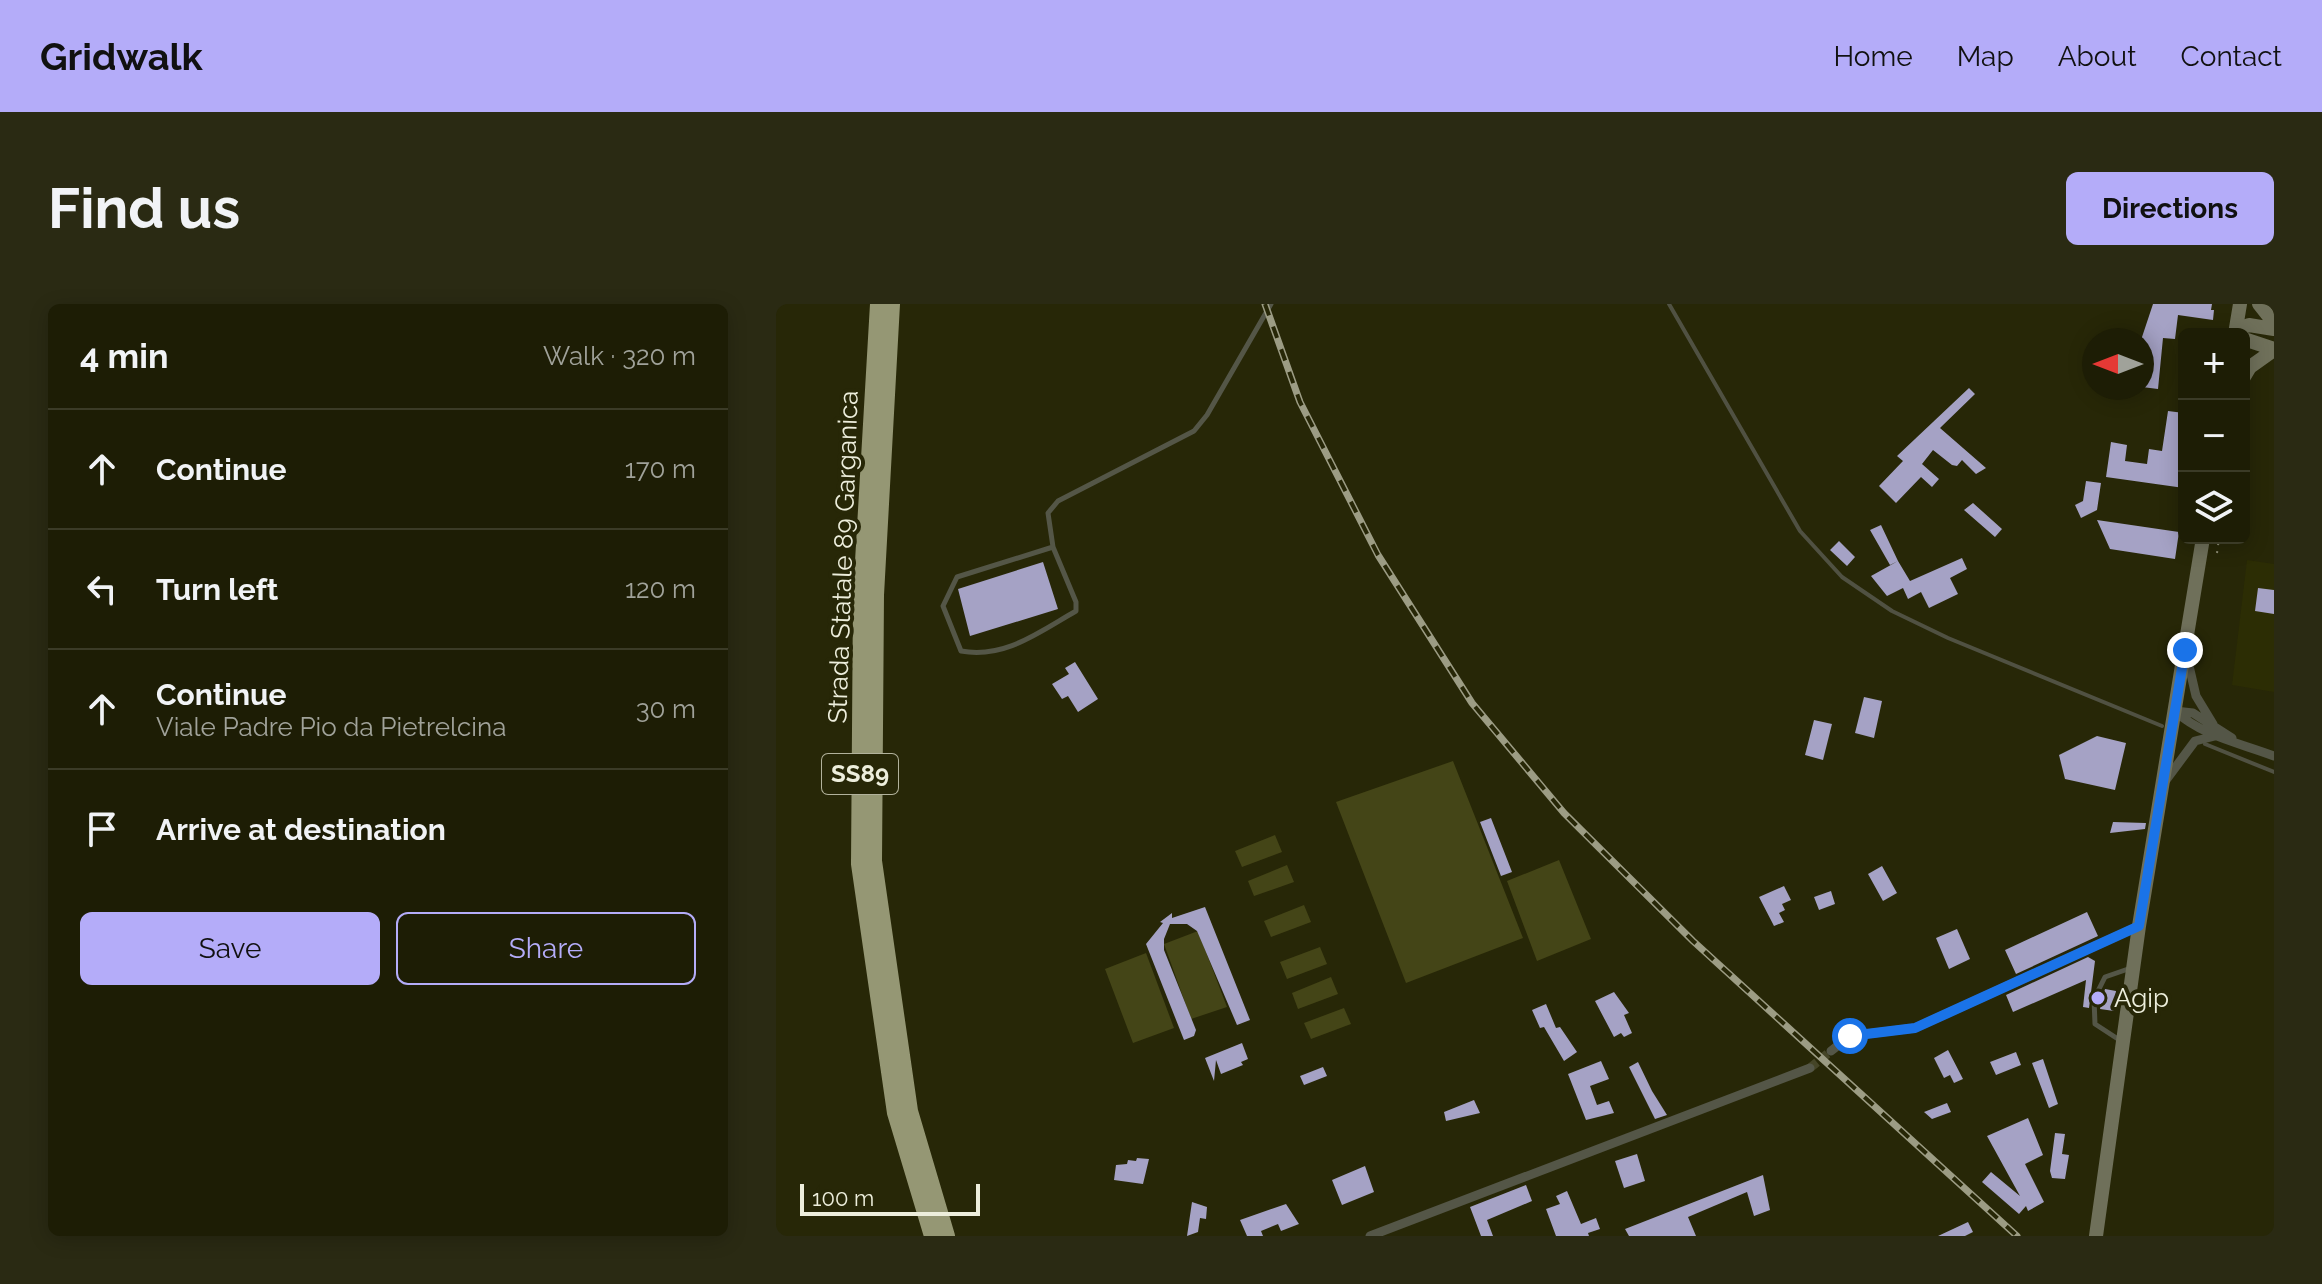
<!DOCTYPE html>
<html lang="en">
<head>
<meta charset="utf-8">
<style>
	body { margin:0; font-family:Raleway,sans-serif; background:#2a2a13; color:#f1f3f6 }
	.controls { position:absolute; right:24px; top:24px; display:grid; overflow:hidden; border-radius:12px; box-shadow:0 4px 20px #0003 }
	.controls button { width:72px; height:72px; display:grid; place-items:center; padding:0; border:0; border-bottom:2px solid #3b3b27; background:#1d1d05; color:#f1f3f6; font:40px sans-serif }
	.compass { position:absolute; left:1306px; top:24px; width:72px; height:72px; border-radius:50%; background:#1d1d05; box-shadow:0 4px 20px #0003; rotate:270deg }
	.scale { position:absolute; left:24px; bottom:20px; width:180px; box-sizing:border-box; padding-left:8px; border:4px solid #edeedc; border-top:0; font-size:22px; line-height:28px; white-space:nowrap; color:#edeedc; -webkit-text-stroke:6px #272707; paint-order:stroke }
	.stop { position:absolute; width:24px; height:24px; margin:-18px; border:6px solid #1a73e8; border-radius:50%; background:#fff }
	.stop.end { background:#1a73e8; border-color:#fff; box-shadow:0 2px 8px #0008 }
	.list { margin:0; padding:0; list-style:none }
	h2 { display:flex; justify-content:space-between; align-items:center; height:104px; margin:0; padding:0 32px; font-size:34px }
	h2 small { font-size:26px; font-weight:400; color:#a0a29a }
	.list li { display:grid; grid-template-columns:52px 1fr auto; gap:24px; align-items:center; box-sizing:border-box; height:120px; padding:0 32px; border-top:2px solid #3b3b27 }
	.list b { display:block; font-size:30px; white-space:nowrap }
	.list p { margin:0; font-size:26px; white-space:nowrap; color:#a0a29a }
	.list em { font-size:26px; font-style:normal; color:#a0a29a }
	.actions { display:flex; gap:16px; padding:24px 32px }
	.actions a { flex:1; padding:18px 0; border:2px solid #b4acf9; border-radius:12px; text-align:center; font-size:28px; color:#b4acf9 }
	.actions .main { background:#b4acf9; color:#111 }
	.icon { flex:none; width:44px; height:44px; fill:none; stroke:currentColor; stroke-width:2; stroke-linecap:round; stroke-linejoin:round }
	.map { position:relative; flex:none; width:1498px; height:932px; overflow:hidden; border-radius:12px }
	header { display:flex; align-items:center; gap:48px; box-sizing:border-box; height:112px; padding:0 40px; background:#b4acf9; color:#111 }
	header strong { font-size:38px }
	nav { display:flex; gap:44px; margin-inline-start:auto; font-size:28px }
	.intro { display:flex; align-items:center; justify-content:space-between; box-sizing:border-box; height:192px; padding:0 48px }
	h1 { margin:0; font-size:56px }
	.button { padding:20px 36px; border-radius:12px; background:#b4acf9; color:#111; font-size:28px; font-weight:700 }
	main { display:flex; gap:48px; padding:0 48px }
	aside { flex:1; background:#1d1d05; border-radius:12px; box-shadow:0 4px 20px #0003 }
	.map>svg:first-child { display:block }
	.built { fill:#2c2d04 }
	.green { fill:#444517 }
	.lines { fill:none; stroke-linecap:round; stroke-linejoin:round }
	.stream { stroke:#505142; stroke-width:4 }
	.building { fill:#a5a2c5 }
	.street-tunnel { stroke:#454527; stroke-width:9; stroke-dasharray:9 4.5; stroke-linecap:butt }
	.path { stroke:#8f8f77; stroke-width:2; stroke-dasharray:2 6; stroke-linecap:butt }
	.lane { stroke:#545647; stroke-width:5 }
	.street { stroke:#545647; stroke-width:9 }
	.secondary { stroke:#6f705a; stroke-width:14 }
	.highway { stroke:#959774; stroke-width:16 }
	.rail-casing { stroke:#9c9c84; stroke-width:7 }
	.rail { stroke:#272707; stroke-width:4; stroke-dasharray:12; stroke-linecap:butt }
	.route { stroke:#1a73e8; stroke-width:10 }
	.poi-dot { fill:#b4acf9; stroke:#272707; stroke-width:3 }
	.labels { text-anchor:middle; stroke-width:8; stroke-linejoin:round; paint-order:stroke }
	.shield { fill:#272707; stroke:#b2b29c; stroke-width:2 }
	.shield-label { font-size:24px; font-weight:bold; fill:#edeedc }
	.street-label { font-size:26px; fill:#edeedc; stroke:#272707 }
	.poi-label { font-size:26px; fill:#edeedc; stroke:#272707; text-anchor:start }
</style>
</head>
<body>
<header>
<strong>Gridwalk</strong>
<nav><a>Home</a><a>Map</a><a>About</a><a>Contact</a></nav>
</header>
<div class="intro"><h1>Find us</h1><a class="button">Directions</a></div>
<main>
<aside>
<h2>4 min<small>Walk · 320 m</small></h2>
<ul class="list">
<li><svg class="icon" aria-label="ahead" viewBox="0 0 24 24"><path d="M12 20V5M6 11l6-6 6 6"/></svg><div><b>Continue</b></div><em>170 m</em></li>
<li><svg class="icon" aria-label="left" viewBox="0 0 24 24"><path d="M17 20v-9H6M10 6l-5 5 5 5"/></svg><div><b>Turn left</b></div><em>120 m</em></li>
<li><svg class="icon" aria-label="ahead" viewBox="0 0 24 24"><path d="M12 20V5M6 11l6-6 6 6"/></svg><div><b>Continue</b><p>Viale Padre Pio da Pietrelcina</p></div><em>30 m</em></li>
<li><svg class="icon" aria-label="arrive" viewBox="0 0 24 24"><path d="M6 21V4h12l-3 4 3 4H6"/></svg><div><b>Arrive at destination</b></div></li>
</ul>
<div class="actions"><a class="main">Save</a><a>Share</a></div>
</aside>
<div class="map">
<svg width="1498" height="932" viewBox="0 0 1498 932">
	<rect width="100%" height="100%" fill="#272707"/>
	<path class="built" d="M 1471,256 L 1498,260 L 1498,388 L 1456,381 Z"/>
	<path class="green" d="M 677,457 L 747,634 L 630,679 L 560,498 Z
		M 499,531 L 506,548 L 466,563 L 459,547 Z
		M 783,556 L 815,635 L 761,657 L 731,577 Z
		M 511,561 L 518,578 L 478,592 L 472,577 Z
		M 528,601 L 535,618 L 495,633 L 488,617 Z
		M 422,627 L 451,703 L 415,715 L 388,640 Z
		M 544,643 L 551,660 L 511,675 L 504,658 Z
		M 370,649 L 398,724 L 357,739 L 329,665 Z
		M 555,673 L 562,690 L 522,705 L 516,689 Z
		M 568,704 L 575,720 L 535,735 L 528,719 Z"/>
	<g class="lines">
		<path class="stream" d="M 893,0 L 1024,227 L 1066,273 L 1116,307 L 1172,334 L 1386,422
			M 1429,440 L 1498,468"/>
	</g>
	<path class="building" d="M 1377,0 L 1436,0 L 1435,6 L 1438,6 L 1437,16 L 1402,11 L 1399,35 L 1387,34 L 1382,85 L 1366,83 L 1366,33 Z
		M 1193,84 L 1199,90 L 1164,124 L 1210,164 L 1200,170 L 1186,156 L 1181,162 L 1176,161 L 1157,146 L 1146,160 L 1163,175 L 1156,183 L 1145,173 L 1120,199 L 1103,182 L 1127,157 L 1121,152 Z
		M 1392,107 L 1408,109 L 1408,184 L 1330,173 L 1335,138 L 1351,141 L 1349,157 L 1371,160 L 1373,145 L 1386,147 Z
		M 1310,177 L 1325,179 L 1321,206 L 1305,214 L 1299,201 L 1307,197 Z
		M 1197,199 L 1226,225 L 1219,233 L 1188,206 Z
		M 1321,216 L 1403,228 L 1399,255 L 1334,245 Z
		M 1105,221 L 1122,257 L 1114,261 L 1094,226 Z
		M 1063,237 L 1079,253 L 1071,262 L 1054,246 Z
		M 1186,254 L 1191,265 L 1174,274 L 1182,290 L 1153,304 L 1145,288 L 1132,295 L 1127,284 L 1111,292 L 1095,272 L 1122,257 L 1134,277 Z
		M 267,258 L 282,305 L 194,332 L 182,285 Z
		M 1482,284 L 1498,286 L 1498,310 L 1479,307 Z
		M 299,358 L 322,395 L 302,408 L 292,392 L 286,395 L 276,380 L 293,370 L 289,364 Z
		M 1088,393 L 1106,397 L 1098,434 L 1079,429 Z
		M 1038,416 L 1056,420 L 1047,456 L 1029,451 Z
		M 1321,432 L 1350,439 L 1339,486 L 1289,475 L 1283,451 Z
		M 715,514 L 736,568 L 725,572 L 704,518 Z
		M 1337,518 L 1370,519 L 1369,525 L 1334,529 Z
		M 1106,562 L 1121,589 L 1107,597 L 1092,570 Z
		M 1008,582 L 1015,596 L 1006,600 L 1009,606 L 1003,609 L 1008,618 L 998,622 L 983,593 Z
		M 1055,587 L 1059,600 L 1043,606 L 1038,593 Z
		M 429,603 L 474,716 L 461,721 L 421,627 L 411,620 L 394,620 L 388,635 L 388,646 L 420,726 L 418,732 L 408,736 L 370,640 L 387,619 L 384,618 L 396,609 L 396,614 Z
		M 1311,608 L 1322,632 L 1240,670 L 1229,646 Z
		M 1181,625 L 1194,655 L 1173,665 L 1160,634 Z
		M 1312,653 L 1319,657 L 1313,704 L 1307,703 L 1310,676 L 1237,708 L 1230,691 Z
		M 1329,685 L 1340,687 L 1338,707 L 1324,705 Z
		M 838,688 L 853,709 L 848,711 L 856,729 L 848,733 L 845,729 L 838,733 L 819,697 Z
		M 770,700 L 780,724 L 784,723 L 801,748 L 788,757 L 768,723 L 764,724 L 756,706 Z
		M 466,739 L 472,755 L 465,758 L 467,761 L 445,770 L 440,756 L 438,777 L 429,754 Z
		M 1172,746 L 1187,775 L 1178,779 L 1174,771 L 1168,774 L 1158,754 Z
		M 1240,748 L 1245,761 L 1220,771 L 1214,758 Z
		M 1267,755 L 1282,800 L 1273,804 L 1256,759 Z
		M 825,757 L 833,775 L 814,782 L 821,801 L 833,797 L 838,809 L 810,816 L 792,770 Z
		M 862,758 L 876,787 L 891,811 L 879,815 L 853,763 Z
		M 547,763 L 551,772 L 528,781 L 524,772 Z
		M 698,796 L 704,809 L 670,817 L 668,808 Z
		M 1171,799 L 1175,808 L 1156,815 L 1148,808 Z
		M 1252,814 L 1267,851 L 1249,860 L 1268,898 L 1252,907 L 1250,902 L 1243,910 L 1206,878 L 1215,868 L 1244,892 L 1211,832 Z
		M 1279,829 L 1289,830 L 1286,850 L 1293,851 L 1289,875 L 1276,874 L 1274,867 Z
		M 861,850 L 869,877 L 848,884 L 839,857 Z
		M 361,854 L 373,855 L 367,880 L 338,876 L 340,861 L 351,860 L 352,856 L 360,857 Z
		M 589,862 L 598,888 L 566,901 L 556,876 Z
		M 987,871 L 994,906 L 978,912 L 971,888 L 912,913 L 920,932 L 853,932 L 849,925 Z
		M 750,881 L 756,897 L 711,916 L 717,932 L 705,932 L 694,903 Z
		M 791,887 L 805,920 L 820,914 L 824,925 L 812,929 L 813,932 L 780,932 L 770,905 L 784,900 L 780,892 Z
		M 416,898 L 431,903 L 430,915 L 424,914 L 422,928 L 411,932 Z
		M 510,900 L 523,920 L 505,927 L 502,920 L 485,927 L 487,932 L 471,932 L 464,916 Z
		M 1192,918 L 1197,928 L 1189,932 L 1162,932 Z"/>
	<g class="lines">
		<path class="street-tunnel" d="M 1034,764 L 1055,747"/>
		<path class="path" d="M 1468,97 L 1472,87
			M 1441,249 L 1443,234"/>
		<path class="lane" d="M 277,243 L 181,273 L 167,302 L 185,347 C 229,355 263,328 300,307 L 300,298 L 277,243 L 272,209 L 282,197 L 418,127 L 431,111 L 495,0
			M 1345,737 L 1319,720 L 1318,695 L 1329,673 L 1355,664"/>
		<path class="street" d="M 1411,353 L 1420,392 L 1437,420
			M 1399,407 C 1426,432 1464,439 1498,452
			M 1399,407 L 1417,409 L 1456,434
			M 1390,476 L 1419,437 L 1439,432
			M 1055,747 L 1074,732 L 1139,724 L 1363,622
			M 594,932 L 1034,764"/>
		<path class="secondary" d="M 1483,0 L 1498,19
			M 1460,26 L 1473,21 L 1498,25
			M 1459,30 L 1464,0
			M 1468,35 L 1498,45
			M 1468,73 L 1474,63 L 1498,46
			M 1320,932 L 1363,622 L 1427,234"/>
		<path class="highway" d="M 102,0 L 85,292 L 83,560 L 119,809 L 156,932
			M 116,0 L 100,291 L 98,557 L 134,807 L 171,932"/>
		<g class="rail-casing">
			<path id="rail" d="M 489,0 L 524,98 L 602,251 L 696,399 L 788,509 L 917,637 L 1241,932"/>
		</g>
		<use href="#rail" class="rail"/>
	</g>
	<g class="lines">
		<path class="route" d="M 1074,732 L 1139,724 L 1363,622 L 1409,346"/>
	</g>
	<circle class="poi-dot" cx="1322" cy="694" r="8"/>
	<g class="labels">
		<rect class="shield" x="46" y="450" width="76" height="40" rx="6"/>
		<g class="shield-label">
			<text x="84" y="478">SS89</text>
		</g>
		<g class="street-label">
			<text transform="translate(67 253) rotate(-88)" y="9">Strada Statale 89 Garganica</text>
		</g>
		<g class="poi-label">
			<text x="1338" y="703">Agip</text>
		</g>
	</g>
</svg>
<div class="controls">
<button>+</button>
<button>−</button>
<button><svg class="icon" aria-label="layers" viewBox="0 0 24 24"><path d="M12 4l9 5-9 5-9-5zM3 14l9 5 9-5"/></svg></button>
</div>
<svg class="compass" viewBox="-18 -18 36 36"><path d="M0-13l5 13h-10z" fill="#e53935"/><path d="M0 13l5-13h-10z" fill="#a0a29a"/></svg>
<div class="scale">100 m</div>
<div class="stop" style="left:1074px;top:732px"></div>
<div class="stop end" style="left:1409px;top:346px"></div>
</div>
</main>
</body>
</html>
